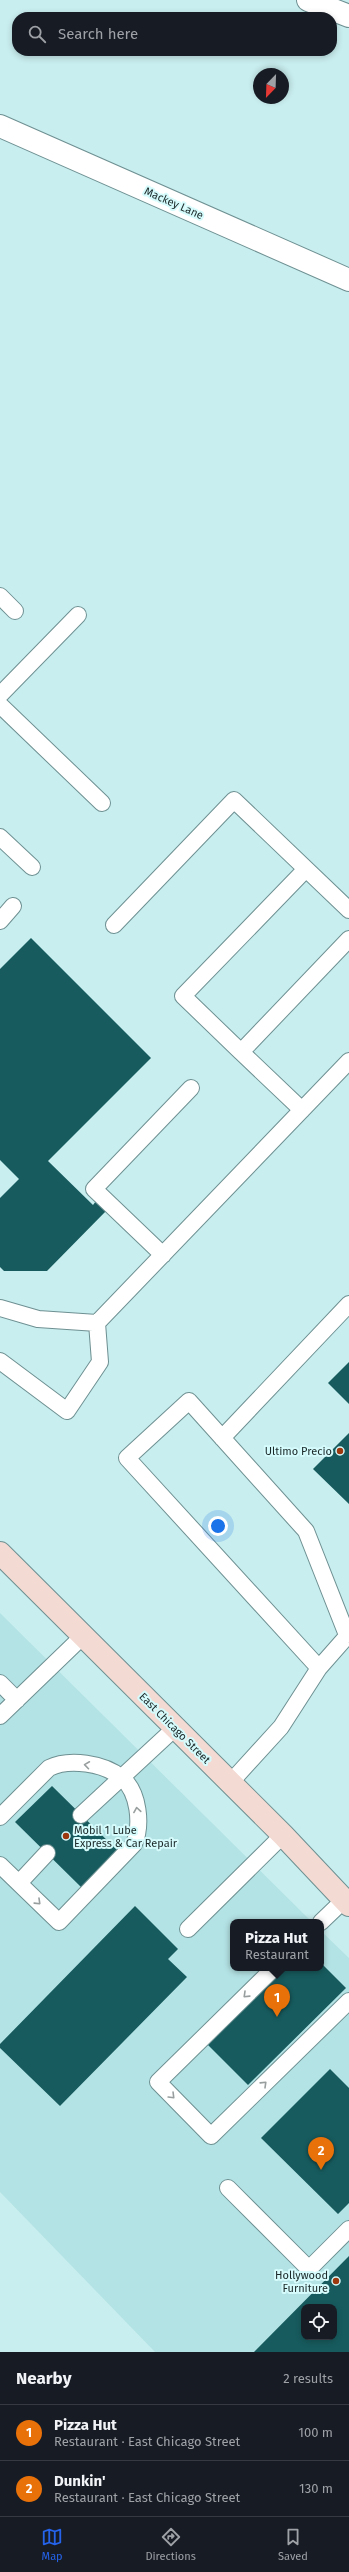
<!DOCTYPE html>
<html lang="en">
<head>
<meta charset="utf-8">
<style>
	body { margin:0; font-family:"Fira Sans",sans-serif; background:#20242c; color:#f1f3f6 }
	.controls { position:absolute; right:12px; bottom:12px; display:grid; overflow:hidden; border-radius:8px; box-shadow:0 2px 6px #0003 }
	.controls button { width:36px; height:36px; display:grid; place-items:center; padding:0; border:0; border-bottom:1px solid #363941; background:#171b24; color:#f1f3f6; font:20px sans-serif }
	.compass { position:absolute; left:253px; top:68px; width:36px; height:36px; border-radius:50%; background:#171b24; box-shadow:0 2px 6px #0003; rotate:203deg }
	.you { position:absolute; left:218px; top:1526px; width:14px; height:14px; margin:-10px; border:3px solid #fff; border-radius:50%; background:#1a73e8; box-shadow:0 0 0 6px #1a73e833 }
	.badge { display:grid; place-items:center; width:26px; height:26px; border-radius:50%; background:#2563eb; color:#fff; font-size:13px; font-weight:700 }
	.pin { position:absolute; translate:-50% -33px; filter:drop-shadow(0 1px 2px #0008) }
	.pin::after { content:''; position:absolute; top:21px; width:14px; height:12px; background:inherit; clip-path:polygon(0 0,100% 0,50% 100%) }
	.popup { position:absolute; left:230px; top:1919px; width:94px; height:52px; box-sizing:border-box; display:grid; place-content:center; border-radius:8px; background:#171b24; filter:drop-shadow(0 1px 3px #0005); font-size:13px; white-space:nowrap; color:#9ea1a6 }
	.popup b { font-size:15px; color:#f1f3f6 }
	.popup::after { content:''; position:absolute; left:50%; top:100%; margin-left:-8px; border:8px solid transparent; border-top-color:#171b24 }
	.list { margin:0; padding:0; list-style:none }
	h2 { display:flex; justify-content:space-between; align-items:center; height:52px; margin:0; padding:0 16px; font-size:17px }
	h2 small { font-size:13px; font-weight:400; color:#9ea1a6 }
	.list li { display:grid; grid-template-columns:26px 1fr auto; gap:12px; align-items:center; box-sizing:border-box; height:56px; padding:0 16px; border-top:1px solid #363941 }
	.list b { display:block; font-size:15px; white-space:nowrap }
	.list p { margin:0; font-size:13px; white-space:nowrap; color:#9ea1a6 }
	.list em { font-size:13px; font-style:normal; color:#9ea1a6 }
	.icon { flex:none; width:22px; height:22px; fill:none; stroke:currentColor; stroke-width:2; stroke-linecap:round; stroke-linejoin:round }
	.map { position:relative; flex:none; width:349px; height:2352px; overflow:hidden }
	.search { position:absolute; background:#171b24; box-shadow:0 2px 6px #0003; left:12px; right:12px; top:12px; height:44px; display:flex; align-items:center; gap:10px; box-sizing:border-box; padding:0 14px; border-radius:16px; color:#9ea1a6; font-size:15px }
	.sheet { height:164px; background:#171b24 }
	nav { display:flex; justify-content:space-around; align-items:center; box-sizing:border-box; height:56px; border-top:1px solid #363941; background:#171b24; font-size:11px; color:#9ea1a6 }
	nav a { display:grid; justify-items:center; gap:2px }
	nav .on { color:#2563eb }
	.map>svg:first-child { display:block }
	.built { fill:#b4e3e5; fill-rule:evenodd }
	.building { fill:#175b5e; fill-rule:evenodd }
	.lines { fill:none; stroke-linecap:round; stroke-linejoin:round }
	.lane-casing { stroke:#6e9092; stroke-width:18 }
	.street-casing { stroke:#6e9092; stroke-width:24 }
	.secondary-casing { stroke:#6e9092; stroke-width:24 }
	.lane { stroke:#fff; stroke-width:16 }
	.street { stroke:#fff; stroke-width:22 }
	.secondary { stroke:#f3dad2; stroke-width:22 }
	.oneway { stroke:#989e9e }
	.poi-dot { fill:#9d370d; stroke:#d6fbfc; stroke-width:1.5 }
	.labels { text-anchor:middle; stroke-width:4; stroke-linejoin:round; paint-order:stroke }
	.street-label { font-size:11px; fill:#1a2828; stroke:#d6fbfc }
	.poi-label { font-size:11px; fill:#1a2828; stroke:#d6fbfc; text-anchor:end }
</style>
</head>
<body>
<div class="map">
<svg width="349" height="2352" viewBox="0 0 349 2352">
	<rect width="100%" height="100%" fill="#c9eeef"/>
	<path class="built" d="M 0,1613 L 312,1922 L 233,1922 L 233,1968 L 321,1968 L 321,1931 L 349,1958 L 349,2352 L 155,2352 L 0,2192 ZM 304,2307 L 334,2307 L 334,2337 L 304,2337 Z"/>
	<path class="building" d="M 31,938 L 151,1058 L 48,1161 L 93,1205 L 96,1201 L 106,1211 L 47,1271 L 4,1271 L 0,1267 L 0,1198 L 19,1179 L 0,1160 L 0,969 Z
		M 349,1362 L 349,1404 L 328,1383 Z
		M 349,1433 L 349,1504 L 313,1469 Z
		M 52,1786 L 118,1851 L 81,1887 L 15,1822 Z
		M 135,1906 L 178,1949 L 168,1959 L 187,1977 L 60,2106 L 0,2048 L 0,2044 Z
		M 321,1963 L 346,1988 L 248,2085 L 208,2045 L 285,1968 L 321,1968 Z
		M 330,2069 L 349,2088 L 349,2203 L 338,2214 L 261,2138 Z
		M 349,2256 L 349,2352 L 254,2352 ZM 304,2307 L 334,2307 L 334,2337 L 304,2337 Z"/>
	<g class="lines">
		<g class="lane-casing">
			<path id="lane" d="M 0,596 L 15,611
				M 0,695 L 78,615
				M 0,705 L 102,803
				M 0,837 L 32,867
				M 0,921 L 13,906
				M 114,925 L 234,800 L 349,910
				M 241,1052 L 183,996 L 306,869
				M 302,1110 L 241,1052 L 349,939
				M 163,1255 L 94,1189 L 191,1088
				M 0,1308 L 38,1319 L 97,1323
				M 0,1361 L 67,1411 L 100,1362 L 97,1323 L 349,1061
				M 222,1438 L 349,1304
				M 319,1668 L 127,1458 L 189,1401 L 306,1531 L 347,1635
				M 0,1683 L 17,1700
				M 0,1716 L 84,1635
				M 230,1783 L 281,1727 L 319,1668 L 349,1634
				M 81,1815 L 175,1728
				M 0,1817 L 49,1768 C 69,1758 104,1763 122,1778 C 139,1792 142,1825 134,1844 L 59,1922 L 0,1865
				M 19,1883 L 47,1853
				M 321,1922 L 344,1900
				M 188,1929 L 283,1835
				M 274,1968 L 158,2082 L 211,2136 L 349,2001
				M 228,2188 L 309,2269 L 349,2229"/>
		</g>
		<g class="street-casing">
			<path id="street" d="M 308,0 L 349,16
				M 0,126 L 349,280"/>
		</g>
		<g class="secondary-casing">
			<path id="secondary" d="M 0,1553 L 283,1835 L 349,1905"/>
		</g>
		<use href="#lane" class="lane"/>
		<use href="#street" class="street"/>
		<use href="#secondary" class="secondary"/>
	</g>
	<defs><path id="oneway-chevron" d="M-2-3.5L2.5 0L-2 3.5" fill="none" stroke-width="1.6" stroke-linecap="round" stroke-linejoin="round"/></defs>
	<g class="oneway">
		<use href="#oneway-chevron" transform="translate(87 1765) rotate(-172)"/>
		<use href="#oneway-chevron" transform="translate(137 1810) rotate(-99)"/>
		<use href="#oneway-chevron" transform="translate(38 1902) rotate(44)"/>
		<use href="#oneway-chevron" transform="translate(246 1995) rotate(136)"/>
		<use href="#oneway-chevron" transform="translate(264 2084) rotate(-44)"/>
		<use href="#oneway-chevron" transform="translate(172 2096) rotate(45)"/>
	</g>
	<g class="poi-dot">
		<circle cx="340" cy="1451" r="4"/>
		<circle cx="66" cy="1836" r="4"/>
		<circle cx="336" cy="2281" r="4"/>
	</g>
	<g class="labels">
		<g class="street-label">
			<text transform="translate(174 203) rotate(24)" y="4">Mackey Lane</text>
			<text transform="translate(175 1728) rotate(45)" y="4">East Chicago Street</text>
		</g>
		<g class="poi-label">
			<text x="332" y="1455">Ultimo Precio</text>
			<text x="74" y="1834" text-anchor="start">Mobil 1 Lube<tspan x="74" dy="13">Express &amp; Car Repair</tspan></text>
			<text x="328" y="2279">Hollywood<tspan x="328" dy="13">Furniture</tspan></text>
		</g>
	</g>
</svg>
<div class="controls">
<button><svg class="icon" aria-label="locate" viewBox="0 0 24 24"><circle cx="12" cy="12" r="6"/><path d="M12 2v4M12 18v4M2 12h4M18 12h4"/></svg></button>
</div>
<svg class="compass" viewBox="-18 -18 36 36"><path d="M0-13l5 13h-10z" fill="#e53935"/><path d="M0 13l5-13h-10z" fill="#9ea1a6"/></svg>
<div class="you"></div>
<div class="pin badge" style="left:277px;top:2017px;background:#e8710a">1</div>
<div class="popup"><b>Pizza Hut</b>Restaurant</div>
<div class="pin badge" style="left:321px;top:2170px;background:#e8710a">2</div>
<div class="search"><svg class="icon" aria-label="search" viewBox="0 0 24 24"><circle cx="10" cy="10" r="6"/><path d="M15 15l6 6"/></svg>Search here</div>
</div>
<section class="sheet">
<h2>Nearby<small>2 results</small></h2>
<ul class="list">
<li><span class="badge" style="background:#e8710a">1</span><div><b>Pizza Hut</b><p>Restaurant · East Chicago Street</p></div><em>100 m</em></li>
<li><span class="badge" style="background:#e8710a">2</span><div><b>Dunkin'</b><p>Restaurant · East Chicago Street</p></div><em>130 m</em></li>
</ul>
</section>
<nav>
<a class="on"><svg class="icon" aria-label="map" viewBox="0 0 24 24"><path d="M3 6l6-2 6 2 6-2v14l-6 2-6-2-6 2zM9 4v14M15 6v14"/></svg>Map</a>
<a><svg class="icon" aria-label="directions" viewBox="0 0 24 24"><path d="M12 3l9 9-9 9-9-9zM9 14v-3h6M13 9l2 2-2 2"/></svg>Directions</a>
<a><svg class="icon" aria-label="saved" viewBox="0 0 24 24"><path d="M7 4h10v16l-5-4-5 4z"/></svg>Saved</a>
</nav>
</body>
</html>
